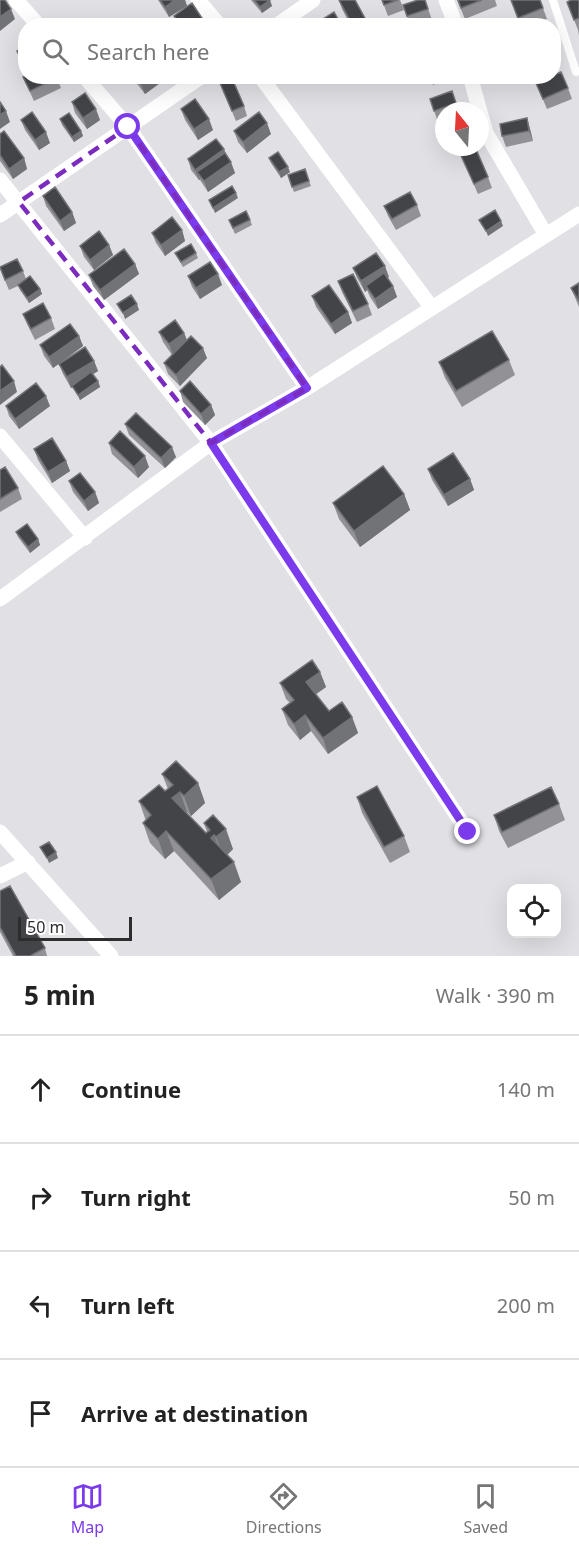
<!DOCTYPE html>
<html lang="en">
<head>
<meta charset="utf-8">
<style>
	body { margin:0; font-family:"Noto Sans",sans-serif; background:#f6f6f6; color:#222 }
	.controls { position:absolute; right:18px; bottom:18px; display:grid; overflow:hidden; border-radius:12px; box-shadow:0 6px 24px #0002 }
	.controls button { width:54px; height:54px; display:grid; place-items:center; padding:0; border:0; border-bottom:2px solid #e0e0e0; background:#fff; color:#222; font:30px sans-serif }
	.compass { position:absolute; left:435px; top:102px; width:54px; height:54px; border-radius:50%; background:#fff; box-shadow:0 6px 24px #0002; rotate:342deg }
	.scale { position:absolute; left:18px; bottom:15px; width:114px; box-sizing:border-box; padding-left:6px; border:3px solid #2d2c2e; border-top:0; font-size:16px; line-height:21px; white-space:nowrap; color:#2d2c2e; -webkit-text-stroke:4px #fff; paint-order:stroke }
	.stop { position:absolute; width:18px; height:18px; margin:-14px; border:4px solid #7c3aed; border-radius:50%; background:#fff }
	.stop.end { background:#7c3aed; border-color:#fff; box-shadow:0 2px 6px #0008 }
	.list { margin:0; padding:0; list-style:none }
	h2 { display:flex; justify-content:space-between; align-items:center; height:78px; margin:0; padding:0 24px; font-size:26px }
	h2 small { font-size:20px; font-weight:400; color:#767676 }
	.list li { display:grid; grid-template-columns:39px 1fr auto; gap:18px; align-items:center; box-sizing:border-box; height:108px; padding:0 24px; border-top:2px solid #e0e0e0 }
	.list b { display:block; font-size:22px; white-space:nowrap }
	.list em { font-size:20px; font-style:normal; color:#767676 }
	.icon { flex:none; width:33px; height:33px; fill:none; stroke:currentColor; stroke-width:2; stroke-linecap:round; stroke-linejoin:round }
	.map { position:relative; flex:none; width:579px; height:956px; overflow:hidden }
	.search { position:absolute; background:#fff; box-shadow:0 6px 24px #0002; left:18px; right:18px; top:18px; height:66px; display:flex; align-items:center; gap:15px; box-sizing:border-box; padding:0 21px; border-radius:24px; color:#767676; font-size:22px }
	.sheet { height:510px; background:#fff }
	nav { display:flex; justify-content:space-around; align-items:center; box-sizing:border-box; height:84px; border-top:2px solid #e0e0e0; background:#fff; font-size:16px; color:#767676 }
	nav a { display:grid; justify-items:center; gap:3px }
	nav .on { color:#7c3aed }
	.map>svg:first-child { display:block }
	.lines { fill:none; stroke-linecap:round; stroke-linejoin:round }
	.lane { stroke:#fff; stroke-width:8 }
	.street { stroke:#fff; stroke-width:15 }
	.wall { fill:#929296 }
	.shaded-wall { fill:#727377 }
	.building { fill:#434448; stroke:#727377; stroke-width:1.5 }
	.route { stroke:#7c3aed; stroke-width:8 }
	.marked { fill:none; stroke:#7b2cbf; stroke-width:4.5; stroke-dasharray:12 8; stroke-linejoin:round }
</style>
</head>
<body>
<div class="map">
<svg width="579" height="956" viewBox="0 0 579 956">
	<rect width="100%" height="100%" fill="#e0e0e5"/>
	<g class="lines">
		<path class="lane" d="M 553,0 L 576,72"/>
		<path class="street" d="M 16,0 L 39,26
			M 198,0 L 220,26
			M 446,0 L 456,26
			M 276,26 L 313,0
			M 84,76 L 128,127 L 307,388
			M 260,76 L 432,308
			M 470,76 L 486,133 L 546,235
			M 0,180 L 211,443 L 468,832
			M 0,215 L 202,76
			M 0,436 L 85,538
			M 0,599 L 211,443 L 307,388 L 579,214
			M 0,832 L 111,956
			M 0,876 L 28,862"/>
	</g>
	<path class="wall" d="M 158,0 L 185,0 L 187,6 L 169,17 Z
		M 251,0 L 269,0 L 272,6 L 262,13 Z
		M 339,0 L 367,22 L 368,26 L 351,26 L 342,9 Z
		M 382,0 L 400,0 L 404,10 L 388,16 Z
		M 425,0 L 432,20 L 410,25 L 403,5 Z
		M 457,0 L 495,0 L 497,6 L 465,19 Z
		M 511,0 L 540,0 L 547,19 L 530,26 L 520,26 Z
		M 569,0 L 579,0 L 579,36 L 578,30 L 567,2 L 569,1 Z
		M 26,46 L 26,70 L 21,62 L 17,51 Z
		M 56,76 L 61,88 L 34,101 L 23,77 Z
		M 131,76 L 157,76 L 160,83 L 145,94 Z
		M 217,76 L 244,106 L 247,116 L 236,121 Z
		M 429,76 L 452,76 L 433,85 Z
		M 536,83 L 568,88 L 572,99 L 547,109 Z
		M 452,91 L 459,111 L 444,111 L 444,120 L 438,122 L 430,99 Z
		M 72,102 L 100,120 L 87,129 L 75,113 Z
		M 181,109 L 213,130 L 198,140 L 185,120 Z
		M 527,118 L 530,129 L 533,141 L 506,147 L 502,136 Z
		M 60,119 L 81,131 L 83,136 L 74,142 L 62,125 Z
		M 21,120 L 50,143 L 39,150 L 25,130 Z
		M 234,131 L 271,134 L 247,153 L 238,142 Z
		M 0,134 L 24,158 L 27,169 L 13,179 L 0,161 Z
		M 224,149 L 235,173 L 208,192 L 200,180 L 199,180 L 191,170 L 188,159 Z
		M 459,151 L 488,177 L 492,188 L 478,194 Z
		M 269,158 L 290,172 L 281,178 L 271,163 Z
		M 288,175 L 309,181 L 311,186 L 294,192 Z
		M 43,196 L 72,212 L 76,223 L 64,231 L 46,206 Z
		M 417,205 L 421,216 L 396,230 L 388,216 L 384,206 Z
		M 229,220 L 250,220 L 252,225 L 235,234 Z
		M 182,230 L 185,241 L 165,256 L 156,243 L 152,233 Z
		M 109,245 L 113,255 L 94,270 L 84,257 L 80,246 Z
		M 175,253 L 196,253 L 198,258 L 183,267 Z
		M 135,264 L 139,274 L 104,300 L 93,286 L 89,275 Z
		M 353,268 L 389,277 L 387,277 L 393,286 L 397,297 L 378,309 L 370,297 L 367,290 L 365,292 L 357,278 Z
		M 0,269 L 23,271 L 26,279 L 40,289 L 42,294 L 29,303 L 20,290 L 18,286 L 9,290 Z
		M 188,276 L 222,285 L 200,299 L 192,287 Z
		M 338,281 L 368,304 L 372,315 L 357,322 L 342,292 Z
		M 579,283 L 579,307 L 571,288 Z
		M 312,296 L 348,312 L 352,323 L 335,334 L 316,307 Z
		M 23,314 L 51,318 L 55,329 L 35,340 L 27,324 Z
		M 159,332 L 184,333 L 187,340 L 207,358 L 180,386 L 168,374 L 164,363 L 172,355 L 163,342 Z
		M 79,336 L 83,346 L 53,368 L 44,356 L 40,345 Z
		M 509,360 L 515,375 L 462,407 L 445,378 L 439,362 Z
		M 94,361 L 98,371 L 93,374 L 98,381 L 100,387 L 80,400 L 73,387 L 71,388 L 63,374 L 59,364 Z
		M 180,391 L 211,405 L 215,415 L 205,425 L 183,402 Z
		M 6,406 L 50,406 L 19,429 L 9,416 Z
		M 125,424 L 176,457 L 165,468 L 129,435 Z
		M 109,443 L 149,467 L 138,478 L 112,454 Z
		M 34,449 L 66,461 L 70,471 L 52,483 L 38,460 Z
		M 428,469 L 470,479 L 474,490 L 448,506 L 432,480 Z
		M 0,470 L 18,488 L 22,499 L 0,512 Z
		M 69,481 L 95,492 L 99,503 L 88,511 L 73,492 Z
		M 404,494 L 410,510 L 360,547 L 339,519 L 333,503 Z
		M 16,532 L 38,539 L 40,545 L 30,553 L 18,537 Z
		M 320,672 L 326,687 L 316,694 L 329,711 L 352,717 L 358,733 L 328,754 L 311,731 L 300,740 L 288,725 L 282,709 L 290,703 L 286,699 L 280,683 Z
		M 162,774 L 198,783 L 205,803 L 191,816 L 187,812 L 186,813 L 206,833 L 207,832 L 204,823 L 233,849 L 227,855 L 241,882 L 219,900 L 174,851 L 165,859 L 150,843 L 143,823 L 146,821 L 139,801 L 165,791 L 168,789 Z
		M 357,797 L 404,836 L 410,852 L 390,863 L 362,813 Z
		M 559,804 L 565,820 L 508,848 L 499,831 L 494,815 Z
		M 0,891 L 45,948 L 47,956 L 13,956 L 0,932 Z"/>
	<path class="shaded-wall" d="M 175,0 L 185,0 L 187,6 L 169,17 L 165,7 Z
		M 270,0 L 272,6 L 262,13 L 260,7 Z
		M 11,9 L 15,19 L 0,31 L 0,17 Z
		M 150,76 L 157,76 L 160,83 L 145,94 L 141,84 Z
		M 96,109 L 100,120 L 87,129 L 83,118 Z
		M 6,111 L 10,122 L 0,129 L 0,115 Z
		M 527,118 L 530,129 L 533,141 L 529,131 Z
		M 209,119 L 213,130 L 198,140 L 194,129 Z
		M 267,123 L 271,134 L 247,153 L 243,142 Z
		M 81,131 L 83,136 L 74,142 L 72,137 Z
		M 46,132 L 50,143 L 39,150 L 35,140 Z
		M 224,149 L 227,160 L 197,172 L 200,180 L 199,180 L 195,170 Z
		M 24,158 L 27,169 L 13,179 L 9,169 Z
		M 231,162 L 235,173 L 208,192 L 204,181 Z
		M 288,167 L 290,172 L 281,178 L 279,172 Z
		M 236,193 L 238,198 L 215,213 L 213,208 Z
		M 72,212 L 76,223 L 64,231 L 60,221 Z
		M 501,221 L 503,226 L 488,236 L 486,231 Z
		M 182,230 L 185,241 L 165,256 L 161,245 Z
		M 109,245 L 113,255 L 94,270 L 90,260 Z
		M 135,264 L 139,274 L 104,300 L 100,290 Z
		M 385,266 L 389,277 L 368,290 L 366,286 L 367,290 L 365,292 L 361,281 Z
		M 218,274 L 222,285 L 200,299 L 196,288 Z
		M 393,286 L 397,297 L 378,309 L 375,299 Z
		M 40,289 L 42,294 L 29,303 L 27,298 Z
		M 137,304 L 139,310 L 125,319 L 123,313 Z
		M 348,312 L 352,323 L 335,334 L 331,324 Z
		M 184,333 L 188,343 L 173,355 L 169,344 Z
		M 79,336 L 83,346 L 53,368 L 49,357 Z
		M 203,348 L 207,358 L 180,386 L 176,375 Z
		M 94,361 L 98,371 L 71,388 L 67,377 Z
		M 14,381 L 17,392 L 0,405 L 0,391 Z
		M 98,381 L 100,387 L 80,400 L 78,395 Z
		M 46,396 L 50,406 L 19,429 L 15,419 Z
		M 211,405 L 215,415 L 205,425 L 201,414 Z
		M 172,447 L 176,457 L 165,468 L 161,458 Z
		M 145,456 L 149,467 L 138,478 L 134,467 Z
		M 66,461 L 70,471 L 52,483 L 48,472 Z
		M 470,479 L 474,490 L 448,506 L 444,495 Z
		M 95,492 L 99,503 L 88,511 L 84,501 Z
		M 404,494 L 410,510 L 360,547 L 354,531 Z
		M 38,539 L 40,545 L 30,553 L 28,547 Z
		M 320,672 L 326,687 L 312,697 L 306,682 Z
		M 305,715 L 311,731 L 300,740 L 294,724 Z
		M 352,717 L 358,733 L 328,754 L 323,738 Z
		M 198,783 L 205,803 L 191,816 L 184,796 Z
		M 180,792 L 187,812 L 179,818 L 172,798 Z
		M 226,829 L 233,849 L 224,858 L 216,837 Z
		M 166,831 L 174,851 L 165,859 L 158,839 Z
		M 214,835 L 222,855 L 211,838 Z
		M 56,852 L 58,858 L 49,863 L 47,858 Z
		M 234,862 L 241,882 L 219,900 L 211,879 Z"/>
	<path class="building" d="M 0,0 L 5,0 L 11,9 L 0,17 Z
		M 160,0 L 175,0 L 165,7 Z
		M 254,0 L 270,0 L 260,7 Z
		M 339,0 L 355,0 L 367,22 L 361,26 L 353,26 Z
		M 382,0 L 398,0 L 384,5 Z
		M 418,0 L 425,0 L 428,9 L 407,16 L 403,5 Z
		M 458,0 L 482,0 L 461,8 Z
		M 511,0 L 540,0 L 543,8 L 518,18 Z
		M 571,0 L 579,0 L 579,18 L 574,20 L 567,2 Z
		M 192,3 L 207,26 L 181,26 L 174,16 Z
		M 334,12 L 342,26 L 327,26 L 323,19 Z
		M 426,19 L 429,26 L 409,26 Z
		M 26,46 L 26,64 L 24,64 L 17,51 Z
		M 561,72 L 568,88 L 543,99 L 536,83 L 551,76 L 554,76 L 554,75 Z
		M 26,76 L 56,76 L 57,78 L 30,91 L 23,77 Z
		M 135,76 L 150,76 L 141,84 Z
		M 217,76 L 231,76 L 244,106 L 232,111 Z
		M 452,91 L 456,103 L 434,111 L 430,99 Z
		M 85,93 L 96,109 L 83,118 L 72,102 Z
		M 195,99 L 209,119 L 194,129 L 181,109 Z
		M 0,102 L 6,111 L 0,115 Z
		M 32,112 L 46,132 L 35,140 L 21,120 Z
		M 259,112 L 267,123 L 243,142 L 234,131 Z
		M 69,113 L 81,131 L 72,137 L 60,119 Z
		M 527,118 L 529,131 L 502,136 L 500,124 Z
		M 4,131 L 24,158 L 9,169 L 0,155 L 0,134 Z
		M 216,139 L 224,149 L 195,170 L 188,159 Z
		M 467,147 L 475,147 L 488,177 L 474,184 L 459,151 Z
		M 278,152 L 288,167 L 279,172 L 269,158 Z
		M 225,153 L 231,162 L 204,181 L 197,172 Z
		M 305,169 L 309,181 L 292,187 L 288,175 Z
		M 232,186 L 236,193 L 213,208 L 209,200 Z
		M 55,187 L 72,212 L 60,221 L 43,196 Z
		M 410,192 L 417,205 L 392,219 L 384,206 Z
		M 495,210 L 501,221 L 486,231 L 479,220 Z
		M 246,211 L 250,220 L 233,228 L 229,220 Z
		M 172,217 L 182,230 L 161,245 L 152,233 Z
		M 99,231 L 109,245 L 90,260 L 80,246 Z
		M 191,244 L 196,253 L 181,262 L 175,253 Z
		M 124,249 L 135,264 L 100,290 L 89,275 Z
		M 376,253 L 385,266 L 361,281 L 353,268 Z
		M 17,259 L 23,271 L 5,280 L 0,267 Z
		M 210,262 L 218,274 L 196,288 L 188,276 Z
		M 384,273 L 393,286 L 375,299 L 366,286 Z
		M 353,274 L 368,304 L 353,311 L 338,281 Z
		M 30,276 L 40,289 L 27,298 L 18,285 Z
		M 579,283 L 579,301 L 571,288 Z
		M 329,285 L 348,312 L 331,324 L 312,296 Z
		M 131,295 L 137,304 L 123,313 L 117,304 Z
		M 43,303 L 51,318 L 31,329 L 23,314 Z
		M 175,320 L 184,333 L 169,344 L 159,332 Z
		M 70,324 L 79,336 L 49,357 L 40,345 Z
		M 492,331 L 509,360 L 456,391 L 439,362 Z
		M 191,336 L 203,348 L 176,375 L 164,363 Z
		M 85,347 L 94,361 L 67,377 L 59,364 Z
		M 2,365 L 14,381 L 0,391 L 0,367 Z
		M 91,372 L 98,381 L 78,395 L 72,386 Z
		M 190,381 L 211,405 L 201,414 L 180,391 Z
		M 36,383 L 46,396 L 15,419 L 6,406 Z
		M 136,413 L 172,447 L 161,458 L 125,424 Z
		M 120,431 L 145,456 L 134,467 L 109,443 Z
		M 52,438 L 66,461 L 48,472 L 34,449 Z
		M 453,453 L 470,479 L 444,495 L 428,469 Z
		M 383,466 L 404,494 L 354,531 L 333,503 Z
		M 5,467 L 18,488 L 0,499 L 0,470 Z
		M 80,473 L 95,492 L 84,501 L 69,481 Z
		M 27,524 L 38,539 L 28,547 L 16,532 Z
		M 312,660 L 320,672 L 306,682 L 329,711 L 342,702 L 352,717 L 323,738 L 305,715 L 294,724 L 282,709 L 294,700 L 280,683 Z
		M 176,761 L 198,783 L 184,796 L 180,792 L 172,798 L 206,833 L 210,830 L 204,823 L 213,815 L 226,829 L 216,837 L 214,835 L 211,838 L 234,862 L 211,879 L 166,831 L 158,839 L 143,823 L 151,815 L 139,801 L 159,785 L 165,791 L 173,785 L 162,774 Z
		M 377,786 L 404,836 L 384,847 L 357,797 Z
		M 551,787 L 559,804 L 502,832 L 494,815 Z
		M 49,842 L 56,852 L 47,858 L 40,847 Z
		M 10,886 L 45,948 L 30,956 L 16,956 L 0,927 L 0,891 Z"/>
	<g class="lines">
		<path class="route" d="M 128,127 L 307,388 L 211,443 L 468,832"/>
	</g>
	<path class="marked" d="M 128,127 L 307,388 L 211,443 L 19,202 Z"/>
</svg>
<div class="controls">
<button><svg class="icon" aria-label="locate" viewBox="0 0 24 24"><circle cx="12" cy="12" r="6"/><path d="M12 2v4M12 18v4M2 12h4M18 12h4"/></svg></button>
</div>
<svg class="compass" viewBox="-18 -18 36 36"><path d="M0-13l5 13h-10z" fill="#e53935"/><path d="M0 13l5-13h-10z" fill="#767676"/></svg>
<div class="scale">50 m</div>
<div class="stop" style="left:128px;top:127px"></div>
<div class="stop end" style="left:468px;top:832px"></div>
<div class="search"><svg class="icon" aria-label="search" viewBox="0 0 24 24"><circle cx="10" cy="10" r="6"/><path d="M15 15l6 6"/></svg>Search here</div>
</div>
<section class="sheet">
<h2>5 min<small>Walk · 390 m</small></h2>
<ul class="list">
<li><svg class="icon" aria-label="ahead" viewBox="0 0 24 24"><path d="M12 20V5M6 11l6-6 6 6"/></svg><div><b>Continue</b></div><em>140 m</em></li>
<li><svg class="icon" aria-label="right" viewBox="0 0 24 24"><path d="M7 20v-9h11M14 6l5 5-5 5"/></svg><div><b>Turn right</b></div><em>50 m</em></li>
<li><svg class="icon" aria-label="left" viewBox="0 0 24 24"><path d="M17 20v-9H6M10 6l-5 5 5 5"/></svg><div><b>Turn left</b></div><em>200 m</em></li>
<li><svg class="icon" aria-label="arrive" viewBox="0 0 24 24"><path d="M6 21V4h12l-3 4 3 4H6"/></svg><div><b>Arrive at destination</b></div></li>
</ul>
</section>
<nav>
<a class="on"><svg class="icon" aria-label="map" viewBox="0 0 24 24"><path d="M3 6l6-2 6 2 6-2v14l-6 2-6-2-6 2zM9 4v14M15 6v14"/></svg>Map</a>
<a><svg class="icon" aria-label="directions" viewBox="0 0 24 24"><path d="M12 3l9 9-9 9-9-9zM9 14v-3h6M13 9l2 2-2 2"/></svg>Directions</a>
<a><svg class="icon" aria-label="saved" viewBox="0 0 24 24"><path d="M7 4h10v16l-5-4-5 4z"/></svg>Saved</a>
</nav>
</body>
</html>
